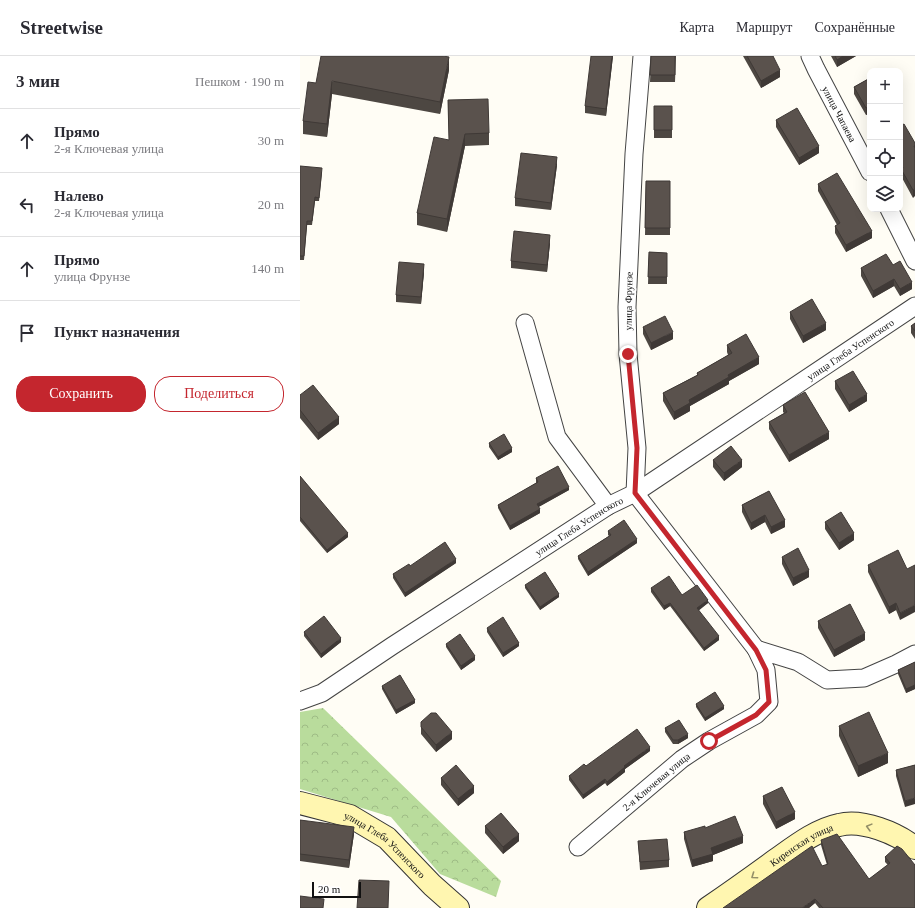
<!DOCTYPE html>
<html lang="ru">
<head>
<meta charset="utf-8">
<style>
	body { margin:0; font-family:Georgia,serif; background:#f7f7f7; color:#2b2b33 }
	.controls { position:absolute; right:12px; top:12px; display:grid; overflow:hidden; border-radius:8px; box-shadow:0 4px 16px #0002 }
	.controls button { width:36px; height:36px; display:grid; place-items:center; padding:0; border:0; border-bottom:1px solid #e1e1e2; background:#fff; color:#2b2b33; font:20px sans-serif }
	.scale { position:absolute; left:12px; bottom:10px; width:49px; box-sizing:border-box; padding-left:4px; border:2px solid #111; border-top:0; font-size:11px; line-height:14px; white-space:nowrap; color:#111; -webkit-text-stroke:3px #fff; paint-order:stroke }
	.stop { position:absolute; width:12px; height:12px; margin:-9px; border:3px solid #c4262e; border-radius:50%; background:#fff }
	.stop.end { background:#c4262e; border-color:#fff; box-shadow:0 1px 4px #0008 }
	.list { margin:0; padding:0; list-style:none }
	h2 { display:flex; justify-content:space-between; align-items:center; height:52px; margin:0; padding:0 16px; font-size:17px }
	h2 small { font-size:13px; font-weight:400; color:#7c7c81 }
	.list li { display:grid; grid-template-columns:26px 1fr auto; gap:12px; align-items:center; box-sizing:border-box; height:64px; padding:0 16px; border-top:1px solid #e1e1e2 }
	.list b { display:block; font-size:15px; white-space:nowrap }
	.list p { margin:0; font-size:13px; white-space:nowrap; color:#7c7c81 }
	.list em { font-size:13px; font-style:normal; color:#7c7c81 }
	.actions { display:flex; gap:8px; padding:12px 16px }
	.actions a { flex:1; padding:9px 0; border:1px solid #c4262e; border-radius:16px; text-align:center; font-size:14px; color:#c4262e }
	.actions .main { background:#c4262e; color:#fff }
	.icon { flex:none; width:22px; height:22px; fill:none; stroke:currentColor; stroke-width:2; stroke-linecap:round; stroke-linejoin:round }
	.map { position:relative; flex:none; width:615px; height:852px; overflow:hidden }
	header { display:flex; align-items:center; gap:24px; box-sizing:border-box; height:56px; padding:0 20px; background:#fff; border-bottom:1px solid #e1e1e2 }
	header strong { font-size:19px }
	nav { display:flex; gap:22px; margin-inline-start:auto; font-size:14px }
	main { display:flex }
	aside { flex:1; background:#fff }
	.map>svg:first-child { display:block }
	.forest { fill:url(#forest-crowns) }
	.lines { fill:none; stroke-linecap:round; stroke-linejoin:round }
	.street-casing { stroke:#444; stroke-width:19 }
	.secondary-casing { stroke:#333; stroke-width:24 }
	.street { stroke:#fff; stroke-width:17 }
	.secondary { stroke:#fff6b0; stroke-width:22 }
	.wall { fill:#4d4742 }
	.shaded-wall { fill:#3f3936 }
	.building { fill:#5a524d; stroke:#3f3936 }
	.oneway { stroke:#948f68 }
	.route { stroke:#c4262e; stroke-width:5 }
	.labels { text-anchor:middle; stroke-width:4; stroke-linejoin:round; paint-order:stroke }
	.street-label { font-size:10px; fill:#111; stroke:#fff }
</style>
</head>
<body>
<header>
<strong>Streetwise</strong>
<nav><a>Карта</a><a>Маршрут</a><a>Сохранённые</a></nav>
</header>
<main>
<aside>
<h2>3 мин<small>Пешком · 190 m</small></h2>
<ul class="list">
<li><svg class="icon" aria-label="ahead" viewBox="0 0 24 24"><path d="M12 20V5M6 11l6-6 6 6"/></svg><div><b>Прямо</b><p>2-я Ключевая улица</p></div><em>30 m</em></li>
<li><svg class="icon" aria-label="left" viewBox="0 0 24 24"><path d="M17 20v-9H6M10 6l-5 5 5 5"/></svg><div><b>Налево</b><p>2-я Ключевая улица</p></div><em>20 m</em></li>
<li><svg class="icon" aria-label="ahead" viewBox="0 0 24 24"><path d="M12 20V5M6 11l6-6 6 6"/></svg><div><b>Прямо</b><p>улица Фрунзе</p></div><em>140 m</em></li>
<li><svg class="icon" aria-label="arrive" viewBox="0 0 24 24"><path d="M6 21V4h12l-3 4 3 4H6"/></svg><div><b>Пункт назначения</b></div></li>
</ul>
<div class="actions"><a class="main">Сохранить</a><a>Поделиться</a></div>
</aside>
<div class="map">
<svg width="615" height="852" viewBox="0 0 615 852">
	<defs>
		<pattern id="forest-crowns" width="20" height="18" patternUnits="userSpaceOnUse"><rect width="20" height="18" fill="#b9dc9c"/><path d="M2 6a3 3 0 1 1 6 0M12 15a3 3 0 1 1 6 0" fill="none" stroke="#9ebc85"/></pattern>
	</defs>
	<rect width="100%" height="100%" fill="#fffdf5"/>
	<path class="forest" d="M 23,652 L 201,825 L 196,841 L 140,818 L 91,761 L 0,733 L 0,656 Z"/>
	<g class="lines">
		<g class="street-casing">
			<g id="street">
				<path d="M 342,0 L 334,98 L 327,251 L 328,298 L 337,392 L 335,437 L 456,593"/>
				<path id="s1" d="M 510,0 L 516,13 L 570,116"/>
				<path d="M 589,153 L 615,205"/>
				<path d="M 225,267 L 257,381 L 308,450"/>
				<path id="s2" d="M 0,645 L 22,637 L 92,590 L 308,450 L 335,437 L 615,250"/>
				<path id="s3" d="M 278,791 L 382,703 L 409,685 L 456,659 L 469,646 L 466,614 L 456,593 L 498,606 L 527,624 L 564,622 L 596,608 L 615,598"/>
			</g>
		</g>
		<g class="secondary-casing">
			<g id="secondary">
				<path id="s4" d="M 0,747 L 50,760 L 87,782 L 132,829 L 158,852"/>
				<path id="s5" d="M 408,852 C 430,837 451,822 473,806 C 493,792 515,774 539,769 C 562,763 597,777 615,792"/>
			</g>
		</g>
		<use href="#street" class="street"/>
		<use href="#secondary" class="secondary"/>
	</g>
	<path class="wall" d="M 313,0 L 306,60 L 285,57 L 285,50 Z
		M 351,0 L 376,0 L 375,26 L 350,26 Z
		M 443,0 L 473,0 L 480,21 L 461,32 Z
		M 531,0 L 556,0 L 537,11 Z
		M 149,14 L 140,58 L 32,38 L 27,81 L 3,78 L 3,65 L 16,27 Z
		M 570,22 L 570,57 L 566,59 L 554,38 L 554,31 Z
		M 148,44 L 189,77 L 189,89 L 165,90 L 147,176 L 117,169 L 117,157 L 149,84 Z
		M 354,50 L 372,50 L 372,82 L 354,82 Z
		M 476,64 L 519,97 L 499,109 L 476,71 Z
		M 600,70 L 615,87 L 613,142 L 601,120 L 601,115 L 600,113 Z
		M 257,109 L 251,154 L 215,150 L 215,142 Z
		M 0,110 L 22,116 L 19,145 L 15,145 L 12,169 L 7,169 L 4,204 L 0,204 Z
		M 346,125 L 370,125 L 370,179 L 345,179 Z
		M 518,128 L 572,182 L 546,196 L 535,177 L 535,170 L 537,169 L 518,135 Z
		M 250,187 L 247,216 L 211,212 L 211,205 Z
		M 349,196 L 367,197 L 367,228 L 348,228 Z
		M 593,209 L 612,233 L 600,240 L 594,230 L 573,242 L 561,220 L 561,212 Z
		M 124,216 L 121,248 L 96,246 L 96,239 Z
		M 490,256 L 526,274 L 503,287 L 490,263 Z
		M 615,267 L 615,283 L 611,277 L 611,270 Z
		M 343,271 L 373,283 L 351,294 L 343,278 Z
		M 427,289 L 459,308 L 429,325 L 429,328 L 390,350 L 390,355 L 374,364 L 363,345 L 363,337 L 397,319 L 397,317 L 428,299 L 427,296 Z
		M 535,325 L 567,345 L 549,356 L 535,333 Z
		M 0,339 L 39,368 L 18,384 L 0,362 Z
		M 483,349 L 529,383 L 489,406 L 469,373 L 469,366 L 484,357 L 483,356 Z
		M 189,387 L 212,396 L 198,404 L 189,391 Z
		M 413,404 L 442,411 L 424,425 L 413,411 Z
		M 0,420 L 48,481 L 27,497 L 0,465 Z
		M 236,422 L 269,434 L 238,451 L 240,457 L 210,474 L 198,452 L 198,449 L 236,427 Z
		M 469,435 L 485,471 L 471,478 L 465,466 L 451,474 L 442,456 L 442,449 Z
		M 525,466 L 554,484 L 539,494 L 525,473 Z
		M 308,475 L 337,487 L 288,520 L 278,503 L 278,500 L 309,480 L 308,479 Z
		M 482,501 L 509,521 L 493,530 L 482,508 Z
		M 156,507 L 105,541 L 93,522 L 93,518 L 110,510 Z
		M 568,509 L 607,513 L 600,564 L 596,554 L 589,558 L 568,516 Z
		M 225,529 L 259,541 L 240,554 L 225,532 Z
		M 351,532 L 382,539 L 408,547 L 398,554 L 419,584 L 404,595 L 370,550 L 364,554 L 351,536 Z
		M 518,565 L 565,584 L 534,601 L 518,572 Z
		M 187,572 L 219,590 L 203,601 L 187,576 Z
		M 4,576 L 41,586 L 21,602 L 4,580 Z
		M 146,588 L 175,604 L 161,614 L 146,591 Z
		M 615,606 L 615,633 L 606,637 L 598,618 L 598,614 Z
		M 82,630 L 115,647 L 96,658 L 82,633 Z
		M 396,648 L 424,653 L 405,665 L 396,651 Z
		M 121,666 L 152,683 L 136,696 L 121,678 Z
		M 539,670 L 588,707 L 558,721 L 539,680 Z
		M 365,672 L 388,682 L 378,688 L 373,688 L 365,676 Z
		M 350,695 L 325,713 L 325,716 L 307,730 L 305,727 L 283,743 L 269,724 L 269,720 L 286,710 Z
		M 615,709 L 605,751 L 596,720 L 596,714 Z
		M 141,722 L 174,737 L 158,750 L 141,729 Z
		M 463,740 L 495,763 L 476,773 L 463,748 Z
		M 0,764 L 54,778 L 49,812 L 0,805 Z
		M 185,770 L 219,785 L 203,798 L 185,777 Z
		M 405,772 L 443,787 L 413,799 L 413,805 L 392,811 L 384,783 L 384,776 Z
		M 521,784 L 569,823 L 588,809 L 585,806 L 585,801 L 615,809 L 615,852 L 519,852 L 515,847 L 509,852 L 522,810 L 527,809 L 521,789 Z
		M 338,785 L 369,804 L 369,811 L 340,814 Z"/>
	<path class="shaded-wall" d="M 312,0 L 313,0 L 306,60 L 306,53 Z
		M 543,0 L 556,0 L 537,11 L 537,4 Z
		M 149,1 L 149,14 L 140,58 L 140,46 Z
		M 480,14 L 480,21 L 461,32 L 461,25 Z
		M 32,25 L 32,38 L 27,81 L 27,68 Z
		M 570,49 L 570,57 L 566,59 L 566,52 Z
		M 165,78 L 165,90 L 147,176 L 147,163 Z
		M 519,90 L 519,97 L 499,109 L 499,102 Z
		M 257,101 L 257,109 L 251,154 L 251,147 Z
		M 615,133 L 615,140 L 613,142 L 613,134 Z
		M 572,175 L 572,182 L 546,196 L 546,189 Z
		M 250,179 L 250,187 L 247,216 L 247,209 Z
		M 124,208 L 124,216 L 121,248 L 121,241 Z
		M 594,223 L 594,230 L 573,242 L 573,235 Z
		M 612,226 L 612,233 L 600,240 L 600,233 Z
		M 526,267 L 526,274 L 503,287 L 503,280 Z
		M 373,276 L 373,283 L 351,294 L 351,287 Z
		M 459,301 L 459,308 L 429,325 L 429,328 L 390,350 L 390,355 L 374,364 L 374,356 L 389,344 L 428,319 Z
		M 567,338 L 567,345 L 549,356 L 549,349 Z
		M 39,361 L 39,368 L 18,384 L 18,377 Z
		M 529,376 L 529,383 L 489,406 L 489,399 Z
		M 212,392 L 212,396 L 198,404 L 198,401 Z
		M 442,404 L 442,411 L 424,425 L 424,417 Z
		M 269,431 L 269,434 L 237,452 L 237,448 Z
		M 240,453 L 240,457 L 210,474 L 210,470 Z
		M 465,459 L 465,466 L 451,474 L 451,467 Z
		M 485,464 L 485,471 L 471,478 L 471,471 Z
		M 48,477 L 48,481 L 27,497 L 27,494 Z
		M 554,477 L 554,484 L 539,494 L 539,487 Z
		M 337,483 L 337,487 L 288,520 L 288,516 Z
		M 156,503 L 156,507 L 105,541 L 105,537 Z
		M 509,514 L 509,521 L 493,530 L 493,522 Z
		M 259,538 L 259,541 L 240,554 L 240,551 Z
		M 408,544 L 408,547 L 397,556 L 397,552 Z
		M 370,547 L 370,550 L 364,554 L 364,550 Z
		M 596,547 L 596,554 L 589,558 L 589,551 Z
		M 615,549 L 615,556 L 600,564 L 600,557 Z
		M 565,577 L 565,584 L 534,601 L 534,594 Z
		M 419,580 L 419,584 L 404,595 L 404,592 Z
		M 41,582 L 41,586 L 21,602 L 21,598 Z
		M 219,587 L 219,590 L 203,601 L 203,597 Z
		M 175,600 L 175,604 L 161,614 L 161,610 Z
		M 615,629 L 615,633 L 606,637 L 606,633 Z
		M 115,644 L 115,647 L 96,658 L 96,654 Z
		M 424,650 L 424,653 L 405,665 L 405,662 Z
		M 152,676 L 152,683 L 136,696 L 136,689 Z
		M 388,678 L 388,682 L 378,688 L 378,684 Z
		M 350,691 L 350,695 L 325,713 L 325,716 L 307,730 L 307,726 L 324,710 Z
		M 588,697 L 588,707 L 558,721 L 558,710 Z
		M 305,723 L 305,727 L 283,743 L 283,739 Z
		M 174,730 L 174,737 L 158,750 L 158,743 Z
		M 615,742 L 615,748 L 605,751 L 605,745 Z
		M 495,756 L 495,763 L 476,773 L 476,766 Z
		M 54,771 L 54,778 L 49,812 L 49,804 Z
		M 219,778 L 219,785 L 203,798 L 203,791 Z
		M 443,780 L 443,787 L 413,799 L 413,805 L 392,811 L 392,804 L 411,792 Z
		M 515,843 L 515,847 L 509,852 L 502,852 Z"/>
	<path class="building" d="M 21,0 L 143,0 L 149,1 L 140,46 L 32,25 L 27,68 L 3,65 L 8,26 L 16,27 Z
		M 291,0 L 312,0 L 306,53 L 285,50 Z
		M 351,0 L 375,0 L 375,19 L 350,19 Z
		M 447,0 L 473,0 L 480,14 L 461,25 Z
		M 535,0 L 543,0 L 537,4 Z
		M 570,22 L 570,49 L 566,52 L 554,31 Z
		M 188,43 L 189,77 L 165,78 L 147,163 L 117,157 L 134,81 L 149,84 L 148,44 Z
		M 354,50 L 372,50 L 372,74 L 354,74 Z
		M 497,52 L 519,90 L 499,102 L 476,64 Z
		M 604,68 L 615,87 L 615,90 L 614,90 L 615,92 L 615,133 L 613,134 L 601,113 L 603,112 L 600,106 L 600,70 Z
		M 221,97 L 257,101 L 251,147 L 215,142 Z
		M 0,110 L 22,112 L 19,142 L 15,141 L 12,165 L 7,165 L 4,200 L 0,200 Z
		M 537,117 L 572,175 L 546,189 L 535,170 L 540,167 L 518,128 Z
		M 346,125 L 370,125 L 370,172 L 345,172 Z
		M 214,175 L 250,179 L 247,209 L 211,205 Z
		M 349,196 L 367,197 L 367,221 L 348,221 Z
		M 586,198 L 593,209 L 600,205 L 612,226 L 600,233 L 594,223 L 573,235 L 561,212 Z
		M 99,206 L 124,208 L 121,241 L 96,239 Z
		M 512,243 L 526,267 L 503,280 L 490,256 Z
		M 365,260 L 373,276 L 351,287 L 343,271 Z
		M 615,267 L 615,275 L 611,270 Z
		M 446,278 L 459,301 L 428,319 L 429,321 L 389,344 L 390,347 L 374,356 L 363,337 L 398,319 L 397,317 L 432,297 L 427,289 Z
		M 553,315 L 567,338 L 549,349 L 535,325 Z
		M 13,329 L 39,361 L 18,377 L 0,354 L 0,339 Z
		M 505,336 L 529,376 L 489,399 L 469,366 L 487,356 L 483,349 Z
		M 204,378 L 212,392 L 198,401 L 189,387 Z
		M 431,390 L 442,404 L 424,417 L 413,404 Z
		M 258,410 L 269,431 L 237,448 L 240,453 L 210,470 L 198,449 L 238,426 L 236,422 Z
		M 0,420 L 48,477 L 27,494 L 0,461 Z
		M 469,435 L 485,464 L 471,471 L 465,459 L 451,467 L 442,449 Z
		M 541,456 L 554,477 L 539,487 L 525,466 Z
		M 324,464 L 337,483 L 288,516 L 278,500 L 311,479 L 308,475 Z
		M 145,486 L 156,503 L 105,537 L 93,518 L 109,508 L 110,510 Z
		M 498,492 L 509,514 L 493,522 L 482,501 Z
		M 598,494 L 607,513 L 615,509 L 615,549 L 600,557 L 596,547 L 589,551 L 568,509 Z
		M 245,516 L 259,538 L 240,551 L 225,529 Z
		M 369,520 L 382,539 L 397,529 L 408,544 L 397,552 L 419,580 L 404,592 L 370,547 L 364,550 L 351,532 Z
		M 550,548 L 565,577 L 534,594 L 518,565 Z
		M 24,560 L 41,582 L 21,598 L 4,576 Z
		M 203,561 L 219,587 L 203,597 L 187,572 Z
		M 160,578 L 175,600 L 161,610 L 146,588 Z
		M 615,606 L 615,629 L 606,633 L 598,614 Z
		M 100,619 L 115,644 L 96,654 L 82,630 Z
		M 415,636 L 424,650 L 405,662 L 396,648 Z
		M 569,656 L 588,697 L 558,710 L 539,670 Z
		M 131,657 L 136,657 L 152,676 L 136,689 L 121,671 L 121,666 Z
		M 379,664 L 388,678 L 378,684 L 373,684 L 365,672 Z
		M 337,673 L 350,691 L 324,710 L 325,711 L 307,726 L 305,723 L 283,739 L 269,720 L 284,708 L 286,710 Z
		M 156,709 L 174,730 L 158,743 L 141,722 Z
		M 615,709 L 615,742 L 605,745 L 596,714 Z
		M 482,731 L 495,756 L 476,766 L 463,740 Z
		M 201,757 L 219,778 L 203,791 L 185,770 Z
		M 435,760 L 443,780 L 411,792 L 413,798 L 392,804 L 384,776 L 405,770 L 405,772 Z
		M 0,764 L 54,771 L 49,804 L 0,798 Z
		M 537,778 L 569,823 L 590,807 L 585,801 L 597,790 L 602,793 L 615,809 L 615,852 L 523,852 L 515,843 L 502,852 L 423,852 L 512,790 L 522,810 L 528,808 L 521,784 Z
		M 367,783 L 369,804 L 340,806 L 338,785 Z
		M 59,824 L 89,825 L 88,852 L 57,852 Z
		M 0,840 L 24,843 L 23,852 L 0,852 Z"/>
	<defs><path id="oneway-chevron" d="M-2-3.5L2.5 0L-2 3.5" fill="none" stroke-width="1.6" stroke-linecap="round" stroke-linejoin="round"/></defs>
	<g class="oneway">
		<use href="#oneway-chevron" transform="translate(569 771) rotate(-165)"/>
		<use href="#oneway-chevron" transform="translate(454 820) rotate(145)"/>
	</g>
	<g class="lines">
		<path class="route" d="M 328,298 L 337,392 L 335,437 L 456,594 L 466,614 L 469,646 L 456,659 L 409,685"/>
	</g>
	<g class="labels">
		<g class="street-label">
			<text dy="4" stroke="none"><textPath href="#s1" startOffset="65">улица Чапаева</textPath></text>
			<text transform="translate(328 245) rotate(-89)" y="4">улица Фрунзе</text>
			<text dy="4" stroke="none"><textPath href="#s2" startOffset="654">улица Глеба Успенского</textPath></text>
			<text dy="4" stroke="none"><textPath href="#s2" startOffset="330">улица Глеба Успенского</textPath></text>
			<text dy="4" stroke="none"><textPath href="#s3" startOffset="102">2-я Ключевая улица</textPath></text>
			<text dy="4" stroke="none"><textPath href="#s5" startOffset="113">Киренская улица</textPath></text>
			<text dy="4" stroke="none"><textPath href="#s4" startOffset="97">улица Глеба Успенского</textPath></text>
		</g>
	</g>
</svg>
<div class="controls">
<button>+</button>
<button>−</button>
<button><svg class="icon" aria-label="locate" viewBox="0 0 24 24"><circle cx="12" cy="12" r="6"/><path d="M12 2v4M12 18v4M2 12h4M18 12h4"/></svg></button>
<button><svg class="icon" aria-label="layers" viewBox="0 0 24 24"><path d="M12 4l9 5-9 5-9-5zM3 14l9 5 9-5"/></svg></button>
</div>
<div class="scale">20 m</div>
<div class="stop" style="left:409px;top:685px"></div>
<div class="stop end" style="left:328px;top:298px"></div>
</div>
</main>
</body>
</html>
